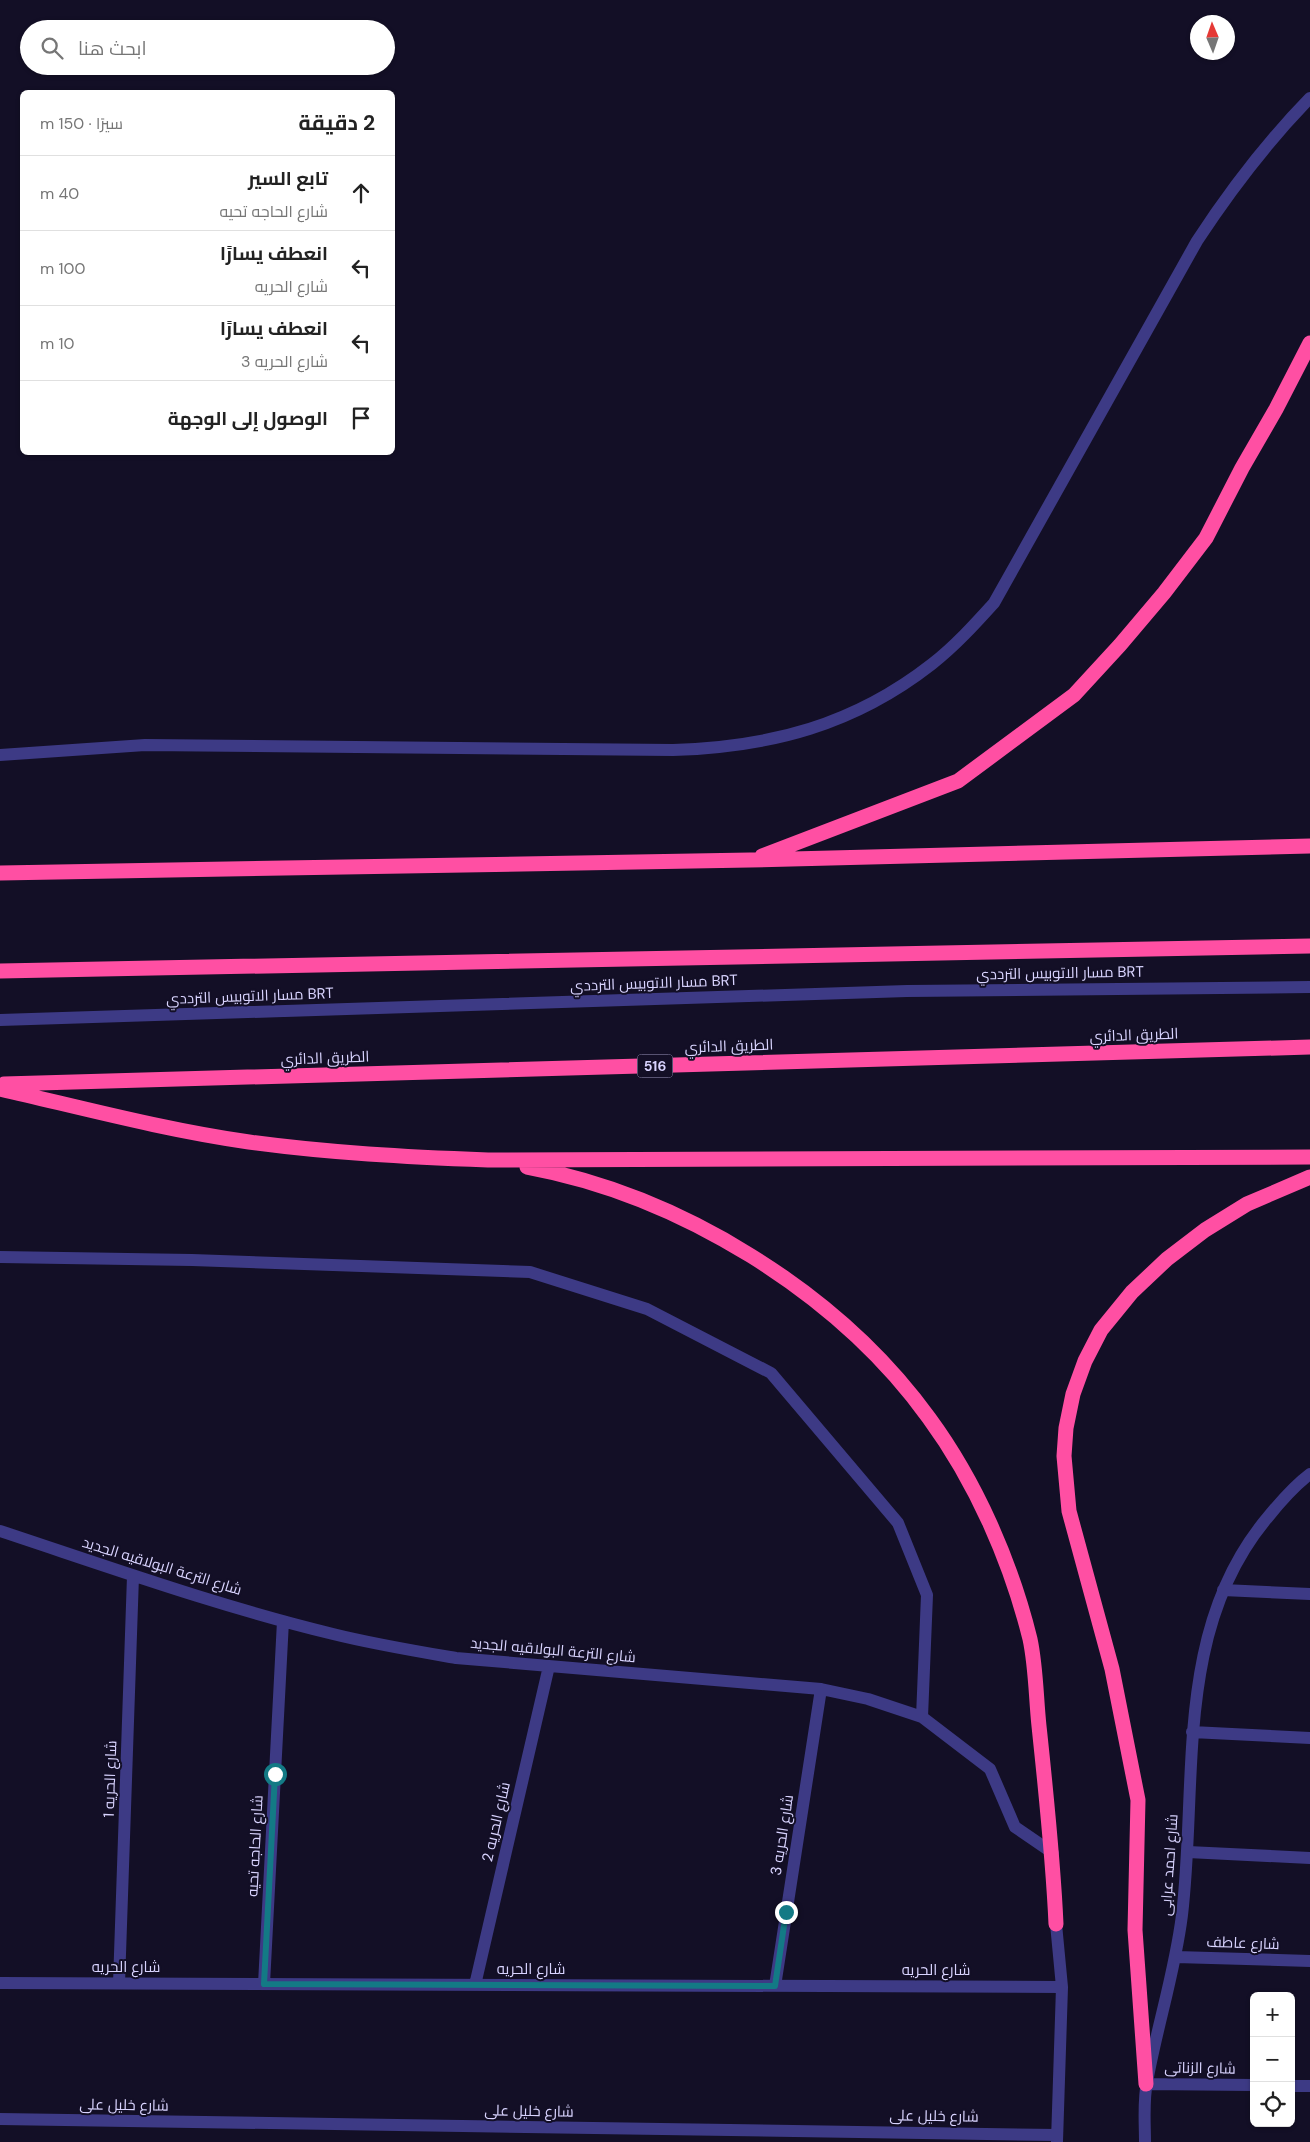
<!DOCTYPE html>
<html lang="ar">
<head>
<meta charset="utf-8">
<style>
	body { margin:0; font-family:"DM Sans",Cairo,sans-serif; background:#f6f6f6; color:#222; direction:rtl }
	.controls { position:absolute; right:15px; bottom:15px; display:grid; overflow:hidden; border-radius:8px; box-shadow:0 1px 4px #0004 }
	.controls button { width:45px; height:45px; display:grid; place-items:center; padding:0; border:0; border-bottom:1px solid #e0e0e0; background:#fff; color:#222; font:25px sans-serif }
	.compass { position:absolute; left:1190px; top:15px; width:45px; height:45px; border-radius:50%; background:#fff; box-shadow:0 1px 4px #0004; rotate:358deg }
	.stop { position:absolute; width:15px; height:15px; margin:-11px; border:4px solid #137a85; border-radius:50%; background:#fff }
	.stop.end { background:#137a85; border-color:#fff; box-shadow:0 1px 5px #0008 }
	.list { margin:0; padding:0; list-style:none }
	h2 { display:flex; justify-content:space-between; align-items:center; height:65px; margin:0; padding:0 20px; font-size:21px }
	h2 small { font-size:16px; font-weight:400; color:#767676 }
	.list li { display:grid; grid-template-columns:32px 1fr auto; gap:15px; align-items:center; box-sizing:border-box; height:75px; padding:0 20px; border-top:1px solid #e0e0e0 }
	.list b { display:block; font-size:19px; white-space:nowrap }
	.list p { margin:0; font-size:16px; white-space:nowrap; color:#767676 }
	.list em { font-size:16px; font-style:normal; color:#767676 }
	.icon { flex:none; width:28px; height:28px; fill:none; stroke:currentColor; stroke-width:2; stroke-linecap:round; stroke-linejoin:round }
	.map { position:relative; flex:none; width:1310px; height:2142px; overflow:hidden; direction:ltr }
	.search { position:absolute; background:#fff; box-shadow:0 1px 4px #0004; left:20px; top:20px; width:375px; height:55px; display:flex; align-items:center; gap:12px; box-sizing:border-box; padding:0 18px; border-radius:28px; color:#767676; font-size:19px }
	.panel { position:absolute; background:#fff; box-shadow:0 1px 4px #0004; left:20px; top:90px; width:375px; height:365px; border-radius:8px; direction:rtl }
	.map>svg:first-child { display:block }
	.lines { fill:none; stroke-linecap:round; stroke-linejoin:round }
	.minor { stroke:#3d3a85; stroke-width:12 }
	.highway { stroke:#ff4fa3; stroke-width:15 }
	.route { stroke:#137a85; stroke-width:6 }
	.labels { text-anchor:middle; stroke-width:4; stroke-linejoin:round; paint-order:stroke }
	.shield { fill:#130f26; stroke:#9e99be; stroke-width:1 }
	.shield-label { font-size:14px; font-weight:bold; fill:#d9d4ff }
	.street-label { font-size:15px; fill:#d9d4ff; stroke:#130f26 }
</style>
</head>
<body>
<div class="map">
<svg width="1310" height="2142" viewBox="0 0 1310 2142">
	<rect width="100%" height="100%" fill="#130f26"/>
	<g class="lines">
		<path class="minor" d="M 0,755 L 145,745 L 673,750 C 771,747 854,725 932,664 C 955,646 975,624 994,603 L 1197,241 C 1231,189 1267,142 1310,98
			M 0,1020 L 907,991 L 1310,987
			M 0,1257 L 192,1260 L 530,1272 L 647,1309 L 771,1373 L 898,1523 L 927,1595 L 922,1717
			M 0,1531 C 109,1567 221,1607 333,1634 C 373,1644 415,1651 456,1658 L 821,1689 L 868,1699 L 922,1717 L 990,1769 L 1015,1827 L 1053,1853
			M 1223,1590 L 1310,1594
			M 1192,1732 L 1310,1738
			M 1188,1852 L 1310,1858
			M 1056,1924 L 1062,1987 L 1057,2141
			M 1176,1957 L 1310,1961
			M 0,1983 L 1062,1987
			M 119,1983 L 133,1576
			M 264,1984 L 283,1621
			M 475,1985 L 549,1666
			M 775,1986 L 821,1689
			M 1146,2084 L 1254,2085
			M 1291,2086 L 1310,2086
			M 0,2119 L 1057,2135
			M 1145,2142 C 1145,2123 1143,2101 1147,2082 C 1157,2026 1175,1972 1182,1915 C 1198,1781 1173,1629 1268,1517 C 1281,1501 1294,1486 1310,1474"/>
		<path class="highway" d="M 762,856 L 958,781 L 1074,695 L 1120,645 L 1164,593 L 1206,538 L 1242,468 L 1276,409 L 1310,343
			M 0,873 L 750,860 L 1310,846
			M 0,971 L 1310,946
			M 4,1084 L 1310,1047
			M 0,1089 C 83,1108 165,1130 249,1142 C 329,1153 408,1157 488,1160 L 1310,1157
			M 527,1167 C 679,1195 838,1292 929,1418 C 976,1482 1011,1562 1030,1639 C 1036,1667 1036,1698 1039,1726 C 1046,1792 1053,1857 1056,1924
			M 1146,2084 L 1135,1930 L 1138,1800 L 1112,1669 L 1069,1511 L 1064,1456 L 1066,1428 L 1073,1394 L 1085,1361 L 1101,1330 L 1132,1292 L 1167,1259 L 1205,1230 L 1247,1204 L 1310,1177"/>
	</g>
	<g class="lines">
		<path class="route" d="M 275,1774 L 264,1984 L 775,1986 L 786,1912"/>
	</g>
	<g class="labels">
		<rect class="shield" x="637.5" y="1054.5" width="35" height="23" rx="4"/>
		<g class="shield-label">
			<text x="655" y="1071">516</text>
		</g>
		<g class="street-label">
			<text transform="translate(1060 973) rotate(-1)" y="5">مسار الاتوبيس الترددي BRT</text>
			<text transform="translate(654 983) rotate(-2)" y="5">مسار الاتوبيس الترددي BRT</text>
			<text transform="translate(250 996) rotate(-2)" y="5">مسار الاتوبيس الترددي BRT</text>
			<text transform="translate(1134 1035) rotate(-2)" y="5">الطريق الدائري</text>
			<text transform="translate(729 1046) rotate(-2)" y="5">الطريق الدائري</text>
			<text transform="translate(325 1058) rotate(-2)" y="5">الطريق الدائري</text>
			<text transform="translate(162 1566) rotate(17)" y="5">شارع الترعة البولاقيه الجديد</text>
			<text transform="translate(553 1650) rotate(5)" y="5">شارع الترعة البولاقيه الجديد</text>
			<text transform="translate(110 1779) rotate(-88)" y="5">شارع الحريه 1</text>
			<text transform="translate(496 1822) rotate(-77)" y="5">شارع الحريه 2</text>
			<text transform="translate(782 1835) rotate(-81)" y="5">شارع الحريه 3</text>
			<text transform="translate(255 1846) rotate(-87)" y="5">شارع الحاجه تحيه</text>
			<text transform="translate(1169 1865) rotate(-86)" y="5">شارع احمد عرابى</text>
			<text transform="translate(1243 1943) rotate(2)" y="5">شارع عاطف</text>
			<text x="126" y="1972">شارع الحريه</text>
			<text x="531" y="1974">شارع الحريه</text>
			<text x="936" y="1975">شارع الحريه</text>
			<text transform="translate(1200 2068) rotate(1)" y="5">شارع الزناتى</text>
			<text transform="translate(124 2105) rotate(1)" y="5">شارع خليل على</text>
			<text transform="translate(529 2111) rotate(1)" y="5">شارع خليل على</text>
			<text transform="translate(934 2116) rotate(1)" y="5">شارع خليل على</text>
		</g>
	</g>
</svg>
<div class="controls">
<button>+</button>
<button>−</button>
<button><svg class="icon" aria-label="locate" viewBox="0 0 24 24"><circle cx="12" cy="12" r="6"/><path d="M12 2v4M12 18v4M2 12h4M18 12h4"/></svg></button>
</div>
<svg class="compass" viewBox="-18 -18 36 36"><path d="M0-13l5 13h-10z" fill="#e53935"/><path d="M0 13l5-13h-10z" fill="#767676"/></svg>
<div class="stop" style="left:275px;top:1774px"></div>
<div class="stop end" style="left:786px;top:1912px"></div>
<div class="search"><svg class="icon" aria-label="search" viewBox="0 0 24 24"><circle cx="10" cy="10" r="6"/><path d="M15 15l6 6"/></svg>ابحث هنا</div>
<section class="panel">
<h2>2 دقيقة<small>سيرًا · 150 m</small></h2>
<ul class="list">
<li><svg class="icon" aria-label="ahead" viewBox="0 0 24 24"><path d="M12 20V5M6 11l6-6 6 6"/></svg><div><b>تابع السير</b><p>شارع الحاجه تحيه</p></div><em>40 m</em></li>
<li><svg class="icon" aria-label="left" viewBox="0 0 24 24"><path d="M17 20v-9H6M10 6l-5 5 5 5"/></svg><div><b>انعطف يسارًا</b><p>شارع الحريه</p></div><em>100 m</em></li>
<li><svg class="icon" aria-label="left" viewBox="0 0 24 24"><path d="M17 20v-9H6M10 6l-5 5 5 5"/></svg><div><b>انعطف يسارًا</b><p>شارع الحريه 3</p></div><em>10 m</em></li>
<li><svg class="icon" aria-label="arrive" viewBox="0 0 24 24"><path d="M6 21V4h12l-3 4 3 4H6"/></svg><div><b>الوصول إلى الوجهة</b></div></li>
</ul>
</section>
</div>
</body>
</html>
